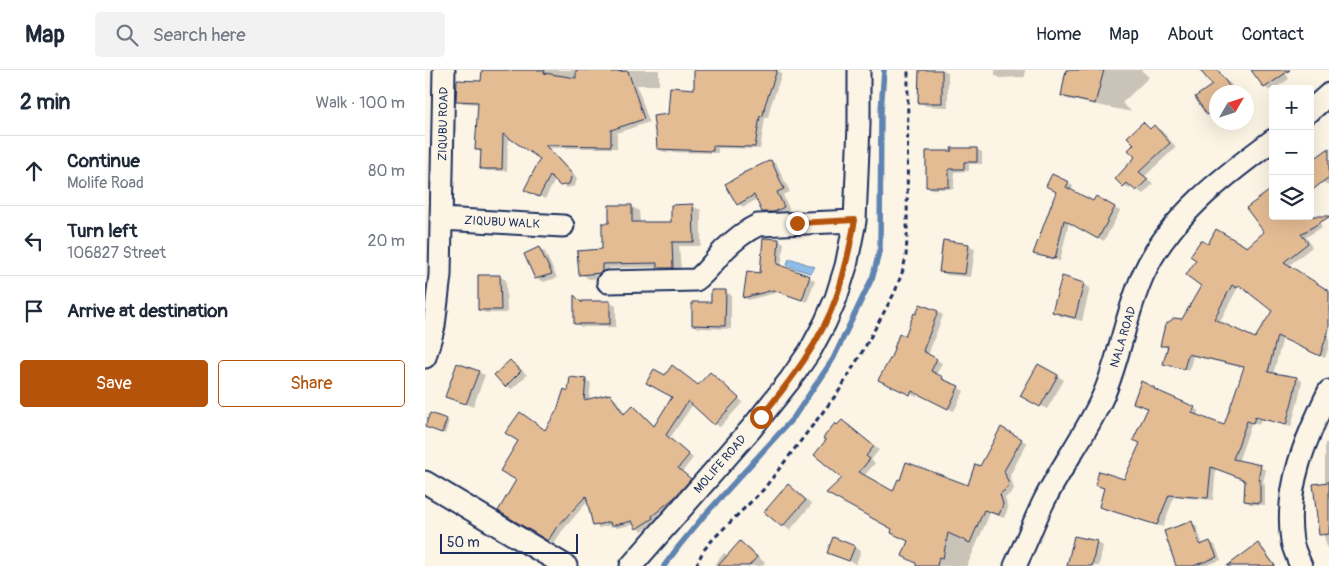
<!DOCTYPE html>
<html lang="en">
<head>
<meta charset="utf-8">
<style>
	body { margin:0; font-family:Pangolin,sans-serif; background:#f2f2f3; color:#1f2937 }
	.controls { position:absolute; right:15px; top:15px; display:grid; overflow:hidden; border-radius:5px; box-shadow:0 5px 20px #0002 }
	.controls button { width:45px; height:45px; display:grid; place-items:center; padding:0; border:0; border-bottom:1px solid #e0e1e3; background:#fff; color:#1f2937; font:25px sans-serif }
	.compass { position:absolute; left:784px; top:15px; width:45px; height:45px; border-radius:50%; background:#fff; box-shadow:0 5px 20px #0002; rotate:51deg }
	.scale { position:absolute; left:15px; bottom:12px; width:138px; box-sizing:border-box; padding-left:5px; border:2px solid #1b2f5e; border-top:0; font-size:14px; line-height:18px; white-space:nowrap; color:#1b2f5e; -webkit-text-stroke:4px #fcf5e5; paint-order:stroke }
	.stop { position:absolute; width:15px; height:15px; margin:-11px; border:4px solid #b45309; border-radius:50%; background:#fff }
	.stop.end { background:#b45309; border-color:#fff; box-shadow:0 1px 5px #0008 }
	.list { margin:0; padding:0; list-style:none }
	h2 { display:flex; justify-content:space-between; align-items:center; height:65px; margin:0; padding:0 20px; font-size:21px }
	h2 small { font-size:16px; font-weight:400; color:#747a83 }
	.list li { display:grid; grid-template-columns:32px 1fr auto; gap:15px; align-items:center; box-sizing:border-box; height:70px; padding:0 20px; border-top:1px solid #e0e1e3 }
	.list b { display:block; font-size:19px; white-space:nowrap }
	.list p { margin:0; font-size:16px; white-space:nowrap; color:#747a83 }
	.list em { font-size:16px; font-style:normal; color:#747a83 }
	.actions { display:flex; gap:10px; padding:15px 20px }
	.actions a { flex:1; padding:11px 0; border:1px solid #b45309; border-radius:5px; text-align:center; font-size:18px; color:#b45309 }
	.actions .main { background:#b45309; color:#fff }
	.icon { flex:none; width:28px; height:28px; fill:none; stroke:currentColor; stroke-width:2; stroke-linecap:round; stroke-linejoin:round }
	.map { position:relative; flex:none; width:904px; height:496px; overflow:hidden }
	header { display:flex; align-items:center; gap:30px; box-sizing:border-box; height:70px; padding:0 25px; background:#fff; border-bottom:1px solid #e0e1e3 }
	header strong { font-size:24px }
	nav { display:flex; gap:28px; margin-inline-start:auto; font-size:18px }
	.search { width:350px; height:45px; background:#f2f2f3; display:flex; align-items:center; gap:12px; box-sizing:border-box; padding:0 18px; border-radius:5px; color:#747a83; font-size:19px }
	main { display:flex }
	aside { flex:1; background:#fff }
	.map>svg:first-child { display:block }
	.water { fill:#8fbde9; stroke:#6184b1 }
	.shadow { fill:#0003; fill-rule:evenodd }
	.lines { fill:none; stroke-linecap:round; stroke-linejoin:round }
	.stream { stroke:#6184b1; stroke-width:5.5 }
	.building { fill:#e4bc94; stroke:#1b2f5e; fill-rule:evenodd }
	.minor-casing { stroke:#1b2f5e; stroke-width:25 }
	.path { stroke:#1b2f5e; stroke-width:3; stroke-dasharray:5 4; stroke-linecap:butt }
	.minor { stroke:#fcf5e5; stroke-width:21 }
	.route { stroke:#b45309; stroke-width:6 }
	.labels { text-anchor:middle; stroke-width:4; stroke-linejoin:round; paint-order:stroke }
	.street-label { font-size:12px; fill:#1b2f5e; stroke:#fcf5e5 }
</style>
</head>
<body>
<header>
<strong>Map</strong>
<div class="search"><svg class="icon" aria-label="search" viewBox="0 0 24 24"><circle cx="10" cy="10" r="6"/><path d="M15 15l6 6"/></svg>Search here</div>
<nav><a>Home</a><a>Map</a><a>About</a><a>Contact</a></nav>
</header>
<main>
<aside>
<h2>2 min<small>Walk · 100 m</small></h2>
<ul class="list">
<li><svg class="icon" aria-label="ahead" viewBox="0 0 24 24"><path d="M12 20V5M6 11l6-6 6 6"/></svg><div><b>Continue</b><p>Molife Road</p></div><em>80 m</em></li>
<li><svg class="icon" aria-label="left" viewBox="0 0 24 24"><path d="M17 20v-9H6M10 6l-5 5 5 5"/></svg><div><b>Turn left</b><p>106827 Street</p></div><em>20 m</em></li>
<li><svg class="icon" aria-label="arrive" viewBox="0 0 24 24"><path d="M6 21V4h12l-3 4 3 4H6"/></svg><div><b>Arrive at destination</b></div></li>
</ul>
<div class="actions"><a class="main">Save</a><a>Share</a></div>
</aside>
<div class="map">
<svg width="904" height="496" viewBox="0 0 904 496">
	<rect width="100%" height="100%" fill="#fcf5e5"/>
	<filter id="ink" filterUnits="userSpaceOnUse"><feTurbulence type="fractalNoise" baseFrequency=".02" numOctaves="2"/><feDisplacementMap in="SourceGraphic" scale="10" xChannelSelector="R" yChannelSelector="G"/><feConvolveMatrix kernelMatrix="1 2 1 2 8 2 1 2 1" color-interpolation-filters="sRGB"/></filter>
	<g filter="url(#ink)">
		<path class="water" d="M 364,189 L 367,189 L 390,197 L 385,203 L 363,196 L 362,194 Z"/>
		<path class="shadow" d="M 57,0 L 234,0 L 234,15 L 212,15 L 224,52 L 192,63 L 192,78 L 124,78 L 152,108 L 150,116 L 142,118 L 130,110 L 120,129 L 101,119 L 117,89 L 83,66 L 82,101 L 62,101 L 56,98 L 57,83 L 52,80 L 54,34 L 38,33 L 33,30 L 57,12 Z
			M 270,0 L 352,0 L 357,3 L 345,38 L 343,48 L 340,48 L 335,79 L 293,78 L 293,83 L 239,82 L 233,79 L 244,45 L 270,20 Z
			M 495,0 L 518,0 L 523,3 L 523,37 L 501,36 L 495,32 Z
			M 570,0 L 600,0 L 600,7 L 575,8 L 570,5 Z
			M 641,0 L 716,0 L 724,7 L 697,33 L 707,42 L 642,29 L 637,26 L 640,11 L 638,10 Z
			M 839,0 L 859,0 L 864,9 L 846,21 L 839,17 Z
			M 798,9 L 805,13 L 811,22 L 792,22 L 792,47 L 790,48 L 783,44 L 772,27 Z
			M 718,54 L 726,60 L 729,57 L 736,60 L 751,77 L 720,106 L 728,114 L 718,124 L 708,117 L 705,119 L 699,116 L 712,87 L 711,74 Z
			M 551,79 L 557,82 L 557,94 L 544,94 L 544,101 L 529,102 L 529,119 L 508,119 L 502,116 L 528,82 Z
			M 904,80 L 904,115 L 903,115 L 898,112 Z
			M 346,91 L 352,95 L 365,122 L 358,125 L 365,141 L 356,145 L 344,145 L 338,141 L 332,129 L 319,137 L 313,134 Z
			M 643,113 L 648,116 L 646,121 L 669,133 L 671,128 L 695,141 L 679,171 L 644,152 L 635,191 L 615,186 L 610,183 L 633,121 Z
			M 206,136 L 214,141 L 215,153 L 248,153 L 267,136 L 276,140 L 276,176 L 254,176 L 256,202 L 242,202 L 233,197 L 184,198 L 185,206 L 184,207 L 164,209 L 156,204 L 179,180 L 185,154 Z
			M 885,139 L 888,141 L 897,157 L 881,167 L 887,177 L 863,196 L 904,221 L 904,276 L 900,288 L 858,268 L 848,304 L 872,308 L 877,311 L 874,327 L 866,357 L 836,349 L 834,355 L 827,352 L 813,392 L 835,397 L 841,400 L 838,412 L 840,414 L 840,435 L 825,434 L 820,431 L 821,411 L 819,409 L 791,399 L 788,430 L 749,427 L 738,457 L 680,439 L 700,410 L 716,373 L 724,338 L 710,332 L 734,322 L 774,341 L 772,346 L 800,356 L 820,298 L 768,286 L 764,301 L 745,296 L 740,293 L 743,278 L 737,275 L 758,251 L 778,215 L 783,175 L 822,178 L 841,163 L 848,146 L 885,146 ZM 813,217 L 817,220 L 819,218 L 849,241 L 831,270 L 794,253 Z
			M 339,169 L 354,170 L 359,173 L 356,197 L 390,210 L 382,232 L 354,222 L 323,230 L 319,227 L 336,205 Z
			M 544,175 L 550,179 L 546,207 L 522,205 L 515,201 Z
			M 114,178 L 120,182 L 132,208 L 118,212 L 111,208 Z
			M 74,206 L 81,210 L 82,243 L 61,243 L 54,240 Z
			M 659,214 L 665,218 L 657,251 L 635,246 L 629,242 Z
			M 300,221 L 306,225 L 306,259 L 274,258 L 268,255 L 287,233 Z
			M 150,227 L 157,232 L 184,232 L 191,236 L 191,257 L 157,257 L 150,253 Z
			M 512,242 L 518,245 L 503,285 L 517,293 L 511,305 L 539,321 L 529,341 L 493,324 L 492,327 L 460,313 L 481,268 Z
			M 85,291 L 92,295 L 102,305 L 87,319 L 81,316 Z
			M 614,295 L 639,310 L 622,339 L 597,325 Z
			M 53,302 L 60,305 L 48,337 L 22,326 Z
			M 285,304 L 290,306 L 318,332 L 295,357 L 290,354 L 268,334 L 245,368 L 268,388 L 257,402 L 270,413 L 255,429 L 231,449 L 233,451 L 217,461 L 212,458 L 210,454 L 192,458 L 187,455 L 174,458 L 169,455 L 163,431 L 137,461 L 129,473 L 124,470 L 121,361 L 144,323 L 146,309 L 161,310 L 166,313 L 164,330 L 184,326 L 190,329 L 201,344 L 208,337 L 213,339 L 230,356 L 249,327 L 240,306 L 274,316 Z
			M 21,350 L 24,351 L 20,364 L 5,358 Z
			M 417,351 L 423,354 L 454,380 L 446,390 L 450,393 L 439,406 L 469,423 L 544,417 L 577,359 L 602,373 L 585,405 L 589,419 L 587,422 L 580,428 L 583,438 L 579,448 L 565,443 L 542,496 L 492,496 L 493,493 L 484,471 L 469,459 L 419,408 L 413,356 Z
			M 900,373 L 904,373 L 904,486 L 892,437 L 900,414 Z
			M 363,416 L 370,420 L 387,434 L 365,460 L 358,456 L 341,442 Z
			M 766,453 L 771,455 L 778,475 L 785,472 L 790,475 L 796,490 L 779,496 L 752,496 Z
			M 671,472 L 678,476 L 674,496 L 644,496 Z
			M 315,473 L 324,478 L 340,493 L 337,496 L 289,496 L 299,483 L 304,486 Z
			M 833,475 L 838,478 L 851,496 L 807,496 Z
			M 429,477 L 436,480 L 431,494 L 404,482 Z"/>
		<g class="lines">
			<path class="stream" d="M 239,496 L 254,476 L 278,447 L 369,347 L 408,289 L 448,206 L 455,178 L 456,41 L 459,0"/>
		</g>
		<path class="building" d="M 57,0 L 120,0 L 119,3 L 151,8 L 151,0 L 186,0 L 186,2 L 203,1 L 219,49 L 186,60 L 186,76 L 120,75 L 147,104 L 144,114 L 135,116 L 125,106 L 114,127 L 99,120 L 115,89 L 78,64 L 77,99 L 55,99 L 56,80 L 50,80 L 53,32 L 31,31 L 32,10 L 56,11 Z
			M 269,0 L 352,0 L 340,35 L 338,46 L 335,46 L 330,77 L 288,76 L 288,81 L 232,79 L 231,62 L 230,62 L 228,46 L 243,44 L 245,17 L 269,19 Z
			M 494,0 L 517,0 L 517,33 L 493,33 Z
			M 641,0 L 679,0 L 670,34 L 636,26 Z
			M 775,0 L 793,0 L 808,22 L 792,22 L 792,39 L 782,45 L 770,27 L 787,15 Z
			M 826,0 L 865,0 L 839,18 Z
			M 718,52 L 725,59 L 729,55 L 745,73 L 714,102 L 723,109 L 711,121 L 702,113 L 698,117 L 690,109 L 710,87 L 703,80 L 709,74 L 702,67 Z
			M 526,78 L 552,78 L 552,92 L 539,92 L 539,99 L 524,99 L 524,117 L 501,117 L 501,81 L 527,81 Z
			M 904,78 L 904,107 L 885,122 L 885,92 Z
			M 346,90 L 359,119 L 352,122 L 359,137 L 349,142 L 337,142 L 329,125 L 312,135 L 300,114 L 318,104 L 318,103 Z
			M 627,104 L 644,112 L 641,117 L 668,131 L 671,126 L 690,137 L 673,169 L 639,150 L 630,189 L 608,184 L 631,122 L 621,116 Z
			M 848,118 L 848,146 L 904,146 L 904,147 L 876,164 L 883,173 L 859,192 L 904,221 L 904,258 L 895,286 L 852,266 L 843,302 L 872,307 L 869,324 L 861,355 L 830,347 L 828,353 L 822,351 L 808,389 L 836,395 L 833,409 L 835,409 L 835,433 L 819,431 L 820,411 L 818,410 L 818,409 L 786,397 L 783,428 L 744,425 L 732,455 L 674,437 L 679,418 L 670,415 L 674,401 L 699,409 L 715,373 L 708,370 L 723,338 L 708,333 L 716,311 L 730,318 L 729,319 L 770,337 L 767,343 L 799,355 L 819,297 L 763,284 L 759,299 L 738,294 L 743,276 L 735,276 L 740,255 L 749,248 L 757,249 L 776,216 L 761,205 L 771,190 L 765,186 L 776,170 L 783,174 L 791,159 L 822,177 L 839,162 L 821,138 ZM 807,215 L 812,218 L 814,215 L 847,241 L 830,268 L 789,249 Z
			M 268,134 L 269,172 L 247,172 L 248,198 L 232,198 L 232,193 L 177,194 L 177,201 L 175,203 L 154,205 L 152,181 L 177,179 L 177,153 L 184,153 L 184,135 L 207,135 L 207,152 L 246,152 L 246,135 Z
			M 338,168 L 354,169 L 352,194 L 385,206 L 377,230 L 348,220 L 318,228 L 322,201 L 335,203 Z
			M 518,170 L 544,174 L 540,204 L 514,202 Z
			M 114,177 L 127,204 L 110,209 L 99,184 Z
			M 53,205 L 75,205 L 76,240 L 53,240 Z
			M 637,206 L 659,213 L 650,248 L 627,242 Z
			M 286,220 L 301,220 L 300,256 L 267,255 L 267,232 L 286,232 Z
			M 149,225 L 157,233 L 157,231 L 185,231 L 185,254 L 149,254 Z
			M 495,234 L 513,241 L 498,281 L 512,289 L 506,301 L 518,307 L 517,309 L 534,316 L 523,339 L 487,321 L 485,325 L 453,310 L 466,287 L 474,264 L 480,266 L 489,243 L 491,244 Z
			M 85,290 L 96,301 L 80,317 L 69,305 Z
			M 32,293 L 54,301 L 41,334 L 20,327 Z
			M 613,294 L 633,305 L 615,337 L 595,326 Z
			M 247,295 L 273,315 L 285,302 L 314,328 L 289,355 L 263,331 L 241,365 L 264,385 L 253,398 L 266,409 L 250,427 L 227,446 L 228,448 L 211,459 L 207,451 L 186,456 L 185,452 L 168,456 L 161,426 L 131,458 L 123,471 L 73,441 L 91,410 L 75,401 L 93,371 L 80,363 L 95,342 L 120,360 L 132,340 L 139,319 L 143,321 L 145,307 L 161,309 L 159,330 L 185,324 L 199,344 L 208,335 L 229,356 L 247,327 L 221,313 L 229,299 L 240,305 Z
			M 5,343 L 22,349 L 17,363 L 0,357 Z
			M 417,350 L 449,376 L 441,386 L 445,389 L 434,402 L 468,421 L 473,409 L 475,410 L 481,392 L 543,415 L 550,394 L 555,396 L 576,357 L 597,369 L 579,401 L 584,415 L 581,419 L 575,424 L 578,434 L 574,445 L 559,440 L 545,473 L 523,463 L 518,488 L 514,487 L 512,496 L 491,496 L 491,493 L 477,486 L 483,471 L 466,463 L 467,459 L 401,423 L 417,408 L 389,385 L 401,370 L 398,368 L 410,353 L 412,355 Z
			M 904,412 L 904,464 L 894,465 L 888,414 Z
			M 363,414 L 381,430 L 357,457 L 339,442 Z
			M 767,451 L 775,475 L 785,471 L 792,487 L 768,496 L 751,496 L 739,461 Z
			M 649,466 L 672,471 L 667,496 L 642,496 Z
			M 408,467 L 430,476 L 424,491 L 402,483 Z
			M 315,471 L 332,487 L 324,496 L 293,496 Z
			M 833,473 L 850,496 L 802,496 Z"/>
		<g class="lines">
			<g class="minor-casing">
				<path id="minor" d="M 885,41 L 904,24
					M 17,149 L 138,156
					M 183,212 L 271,210 C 282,202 289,191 298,181 C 309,170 320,161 333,155 L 430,151
					M 0,287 L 9,256 L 15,205 L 19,0
					M 0,412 L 141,496
					M 206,496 L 326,359 L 365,310 L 385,281 L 400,253 L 411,228 L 421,196 L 430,151 L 434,55 L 434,0
					M 590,496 C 600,475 608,454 618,433 C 636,396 662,363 679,324 C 695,286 701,243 718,205 C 744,147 798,107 848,70
					M 876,496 C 873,488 868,479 867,471 C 859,417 881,368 904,321"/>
			</g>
			<path class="path" d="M 271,496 L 278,481 L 289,468 L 338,420 L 414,321 L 440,277 L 470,222 L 478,200 L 481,186 L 482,169 L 483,0"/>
			<use href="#minor" class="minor"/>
		</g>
	</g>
	<g class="lines" filter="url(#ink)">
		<path class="route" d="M 336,347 C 366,310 395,273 411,228 C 420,203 425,177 430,150 L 372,153"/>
	</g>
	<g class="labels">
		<g class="street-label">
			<text transform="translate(18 54) rotate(-89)" y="4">ZIQUBU ROAD</text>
			<text transform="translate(77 152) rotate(3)" y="4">ZIQUBU WALK</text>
			<text transform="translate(698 267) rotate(-73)" y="4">NALA ROAD</text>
			<text transform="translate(295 394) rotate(-49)" y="4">MOLIFE ROAD</text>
		</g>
	</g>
</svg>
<div class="controls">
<button>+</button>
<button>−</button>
<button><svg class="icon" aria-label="layers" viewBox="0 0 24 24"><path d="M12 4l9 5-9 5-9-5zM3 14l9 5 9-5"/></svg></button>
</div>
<svg class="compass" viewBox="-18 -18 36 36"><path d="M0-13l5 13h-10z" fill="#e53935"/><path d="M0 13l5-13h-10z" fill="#747a83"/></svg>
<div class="scale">50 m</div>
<div class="stop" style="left:336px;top:347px"></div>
<div class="stop end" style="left:372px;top:153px"></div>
</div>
</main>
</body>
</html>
